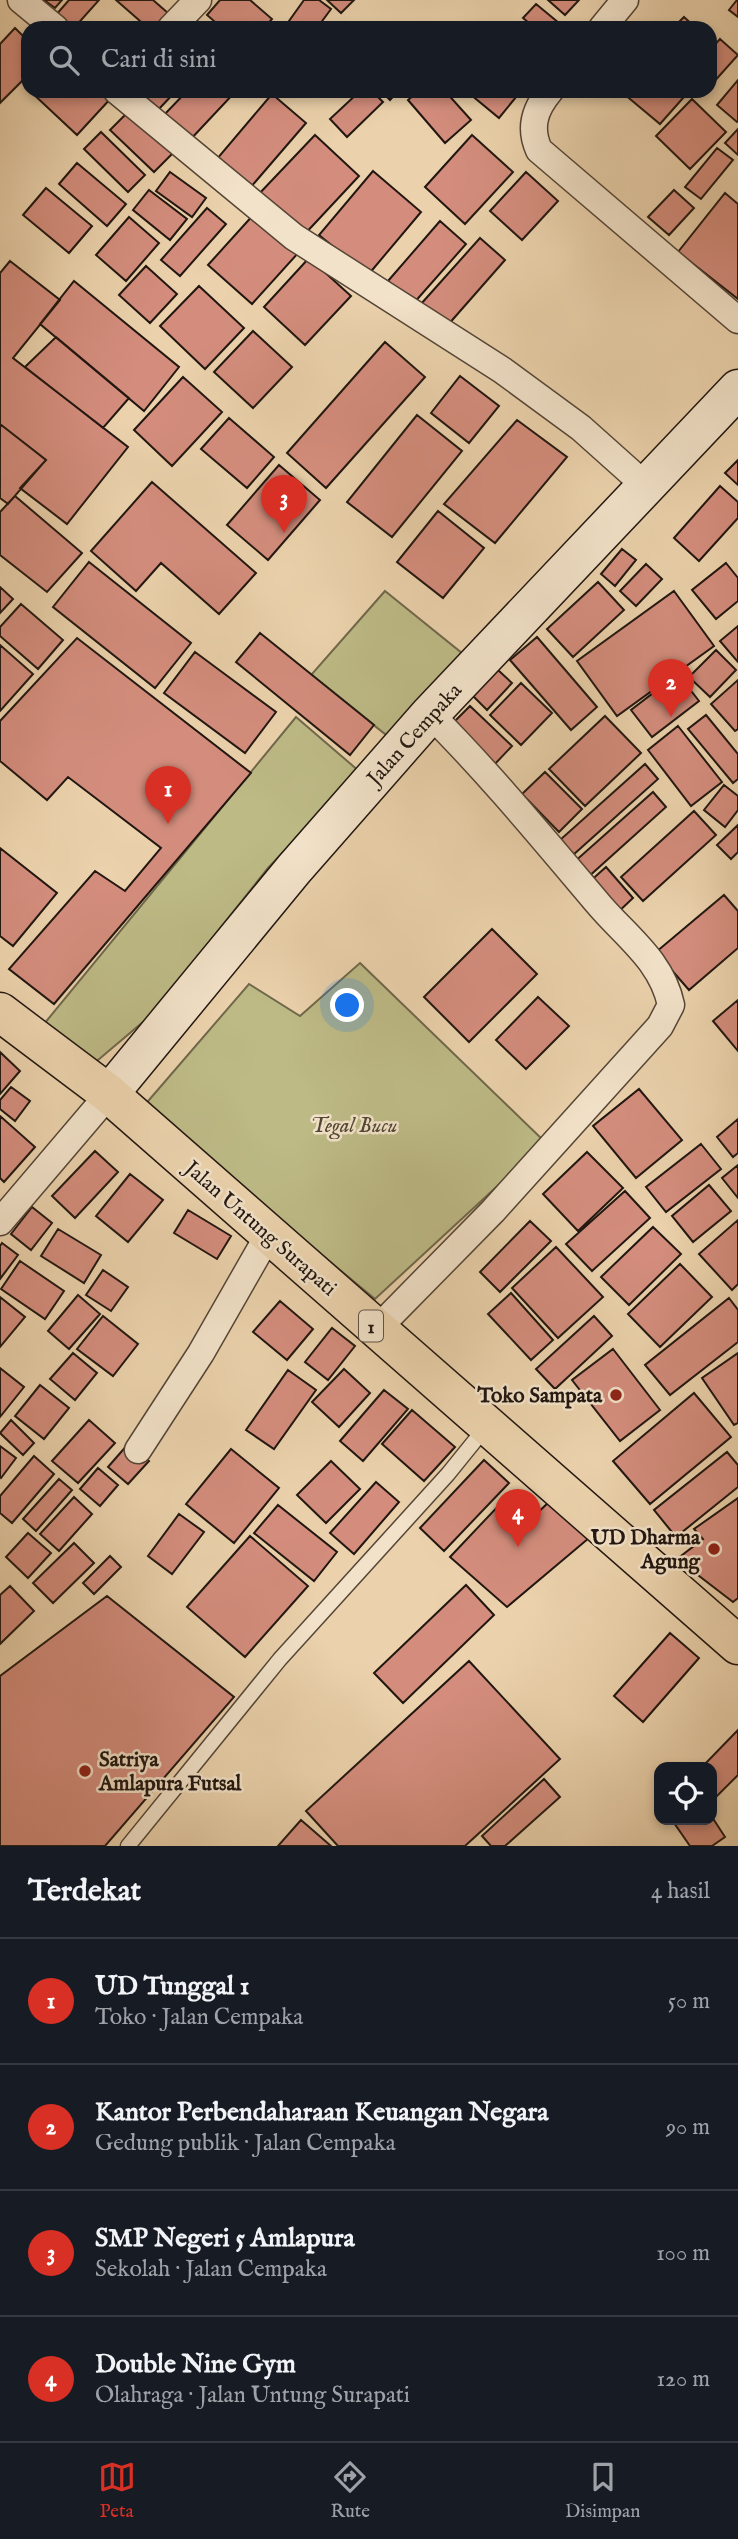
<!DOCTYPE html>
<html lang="id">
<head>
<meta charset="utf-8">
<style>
	body { margin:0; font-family:"IM FELL English",serif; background:#242831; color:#f1f3f6 }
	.controls { position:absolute; right:21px; bottom:21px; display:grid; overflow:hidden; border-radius:14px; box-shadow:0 4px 10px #0003 }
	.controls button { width:63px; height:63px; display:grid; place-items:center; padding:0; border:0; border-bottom:2px solid #363941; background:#171b24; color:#f1f3f6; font:35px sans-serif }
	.you { position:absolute; left:348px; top:1006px; width:24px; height:24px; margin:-18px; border:5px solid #fff; border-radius:50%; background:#1a73e8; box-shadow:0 0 0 10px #1a73e833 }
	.badge { display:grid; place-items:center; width:46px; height:46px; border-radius:50%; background:#d93025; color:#fff; font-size:23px; font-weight:700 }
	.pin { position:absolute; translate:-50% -58px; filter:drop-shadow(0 2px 4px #0008) }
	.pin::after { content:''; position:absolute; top:37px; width:24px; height:21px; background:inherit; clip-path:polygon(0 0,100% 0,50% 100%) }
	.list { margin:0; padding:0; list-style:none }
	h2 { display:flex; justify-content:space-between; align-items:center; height:91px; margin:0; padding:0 28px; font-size:30px }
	h2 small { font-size:23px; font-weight:400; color:#9ea1a6 }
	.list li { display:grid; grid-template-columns:46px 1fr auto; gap:21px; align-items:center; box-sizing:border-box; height:126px; padding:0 28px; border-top:2px solid #363941 }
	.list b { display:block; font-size:26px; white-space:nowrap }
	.list p { margin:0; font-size:23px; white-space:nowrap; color:#9ea1a6 }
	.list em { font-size:23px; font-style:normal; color:#9ea1a6 }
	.icon { flex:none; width:38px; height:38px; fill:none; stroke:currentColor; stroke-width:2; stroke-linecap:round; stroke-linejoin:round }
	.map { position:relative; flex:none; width:738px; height:1846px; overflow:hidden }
	.search { position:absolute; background:#171b24; box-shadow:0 4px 10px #0003; left:21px; right:21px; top:21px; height:77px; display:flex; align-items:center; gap:18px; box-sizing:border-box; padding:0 24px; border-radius:21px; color:#9ea1a6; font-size:26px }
	.sheet { height:595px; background:#171b24 }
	nav { display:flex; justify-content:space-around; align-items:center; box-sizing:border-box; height:98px; border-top:2px solid #363941; background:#171b24; font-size:19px; color:#9ea1a6 }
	nav a { display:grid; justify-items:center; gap:4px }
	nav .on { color:#d93025 }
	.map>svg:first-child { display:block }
	.green { fill:#bdba86; stroke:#6f684b; stroke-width:2 }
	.building { fill:#d48d7d; stroke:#211610; stroke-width:2 }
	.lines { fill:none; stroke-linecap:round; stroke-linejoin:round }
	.lane-casing { stroke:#544537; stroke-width:17 }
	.street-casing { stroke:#544537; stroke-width:29 }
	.secondary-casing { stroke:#211610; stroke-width:41 }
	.highway-casing { stroke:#211610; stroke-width:41 }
	.lane { stroke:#f2e2c9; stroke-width:14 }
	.street { stroke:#f2e2c9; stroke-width:26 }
	.secondary { stroke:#f2e2c9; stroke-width:38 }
	.highway { stroke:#ebd2ac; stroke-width:38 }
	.poi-dot { fill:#8f2418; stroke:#f2e2c9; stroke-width:2.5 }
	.labels { text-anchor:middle; stroke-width:5; stroke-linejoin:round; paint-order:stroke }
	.shield { fill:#f2e2c9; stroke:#605348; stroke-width:2 }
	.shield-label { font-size:19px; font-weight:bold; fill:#211610 }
	.street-label { font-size:21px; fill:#211610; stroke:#f2e2c9 }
	.park-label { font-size:21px; font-style:italic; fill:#504733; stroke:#f2e2c9 }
	.poi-label { font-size:21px; font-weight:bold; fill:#211610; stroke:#f2e2c9; text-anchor:end }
</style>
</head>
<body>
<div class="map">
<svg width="738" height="1846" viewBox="0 0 738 1846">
	<rect width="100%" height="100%" fill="#ebd2ac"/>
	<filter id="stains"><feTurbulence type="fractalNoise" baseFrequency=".00286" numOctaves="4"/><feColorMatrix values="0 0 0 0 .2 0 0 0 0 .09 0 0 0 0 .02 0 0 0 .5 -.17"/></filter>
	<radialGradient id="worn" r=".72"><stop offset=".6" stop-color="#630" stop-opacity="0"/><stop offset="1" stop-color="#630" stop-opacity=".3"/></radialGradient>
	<path class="green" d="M 385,591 L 463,654 L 390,738 L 311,675 Z
		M 296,717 L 360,772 L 268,868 L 150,1016 L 91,1066 L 44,1024 Z
		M 360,963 L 545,1142 L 375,1299 L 143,1107 L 249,984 L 300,1016 Z"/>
	<path class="building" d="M 44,0 L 62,0 L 55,8 Z
		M 69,0 L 99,0 L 74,28 L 68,28 L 55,16 Z
		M 116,0 L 153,0 L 168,13 L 154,28 L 148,28 Z
		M 220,0 L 250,0 L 272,19 L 264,28 L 222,28 L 207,15 Z
		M 304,0 L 319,0 L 331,9 L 317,28 L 298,28 L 289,21 Z
		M 327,0 L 354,0 L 341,13 Z
		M 548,0 L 579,0 L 565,15 Z
		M 737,0 L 738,0 L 738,17 L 729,10 Z
		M 536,4 L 565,28 L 535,28 L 523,18 Z
		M 193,17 L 205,28 L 182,28 Z
		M 684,17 L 696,28 L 673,28 Z
		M 15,28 L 28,41 L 28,75 L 0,103 L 0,44 Z
		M 720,39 L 738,55 L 712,84 L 710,50 Z
		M 738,80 L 738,121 L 737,122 L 717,105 Z
		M 30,91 L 105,91 L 112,97 L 77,135 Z
		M 135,91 L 176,91 L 157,111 Z
		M 187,91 L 236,91 L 189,141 L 163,116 Z
		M 360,91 L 372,91 L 383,102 L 347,137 L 330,119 Z
		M 381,91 L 398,91 L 390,100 Z
		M 419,91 L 445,91 L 471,120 L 445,143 L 408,100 Z
		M 472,91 L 521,91 L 499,118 L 470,94 Z
		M 627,91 L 675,91 L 683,98 L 660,124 L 624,94 Z
		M 272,94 L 306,123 L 250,188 L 216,160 Z
		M 692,99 L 726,132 L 690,169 L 656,136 Z
		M 130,110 L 174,152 L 154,172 L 110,130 Z
		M 738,129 L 738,155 L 725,143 Z
		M 101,132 L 145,175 L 128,192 L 84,149 Z
		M 315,135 L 359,176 L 302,237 L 257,196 Z
		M 472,135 L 513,172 L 465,224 L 425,187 Z
		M 717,148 L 733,160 L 701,199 L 685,187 Z
		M 77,163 L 126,204 L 107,226 L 59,184 Z
		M 373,171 L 421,212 L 368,275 L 319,235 Z
		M 170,172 L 206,198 L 192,217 L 156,191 Z
		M 526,172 L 558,201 L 522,240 L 490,211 Z
		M 46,188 L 92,226 L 69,253 L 23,215 Z
		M 149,190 L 187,219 L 170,240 L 133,210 Z
		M 674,190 L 694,208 L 669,235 L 648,217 Z
		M 725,193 L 738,204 L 738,299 L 678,252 Z
		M 207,208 L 226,224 L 180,276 L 161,260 Z
		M 255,213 L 299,252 L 252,304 L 208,265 Z
		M 129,217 L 159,243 L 126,281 L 96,255 Z
		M 440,221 L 466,244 L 413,304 L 388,281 Z
		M 480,238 L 505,260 L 447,326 L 421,304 Z
		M 309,258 L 351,296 L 305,345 L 264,307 Z
		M 10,261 L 60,300 L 13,358 L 128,447 L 67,524 L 20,488 L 46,460 L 0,424 L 0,273 Z
		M 146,266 L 177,294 L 150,323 L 119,295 Z
		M 74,281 L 179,367 L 144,411 L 40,324 Z
		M 199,286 L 244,328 L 205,369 L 160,326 Z
		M 253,331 L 292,367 L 253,408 L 214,372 Z
		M 56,337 L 129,398 L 103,428 L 25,367 Z
		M 385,342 L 425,377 L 326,488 L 287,453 Z
		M 460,376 L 499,406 L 469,443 L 431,413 Z
		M 183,377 L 222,412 L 172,466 L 134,430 Z
		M 417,415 L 462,451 L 392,537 L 347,502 Z
		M 229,418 L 274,457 L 247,488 L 201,449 Z
		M 517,420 L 567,457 L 495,543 L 444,504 Z
		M 0,424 L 46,460 L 8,504 L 0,498 Z
		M 738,460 L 738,485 L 725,473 Z
		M 279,465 L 320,500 L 268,560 L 227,525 Z
		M 152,482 L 256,573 L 219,614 L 161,563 L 136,591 L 91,551 Z
		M 720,486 L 738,502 L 738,518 L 699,561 L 674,538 Z
		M 15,496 L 82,553 L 47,592 L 0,555 L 0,512 Z
		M 438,511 L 484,548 L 443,598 L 397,562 Z
		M 622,549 L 636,560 L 615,586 L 601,574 Z
		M 89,562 L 191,643 L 155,688 L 53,607 Z
		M 726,563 L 738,578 L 738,601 L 716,619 L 692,590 Z
		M 646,564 L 662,579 L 636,606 L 620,591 Z
		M 598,582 L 624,610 L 573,657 L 547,629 Z
		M 0,587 L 13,599 L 0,613 Z
		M 674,591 L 714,646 L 617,716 L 577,661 Z
		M 21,604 L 63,640 L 38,669 L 0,636 L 0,627 Z
		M 738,626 L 738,662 L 720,641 Z
		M 260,633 L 374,725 L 350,755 L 236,662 Z
		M 537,637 L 597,707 L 571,730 L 510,660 Z
		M 77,638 L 251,773 L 54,1004 L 9,969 L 95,871 L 125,891 L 161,848 L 68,777 L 47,800 L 0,761 L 0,721 Z
		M 0,645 L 33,674 L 0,711 Z
		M 716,650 L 736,670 L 710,697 L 689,677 Z
		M 195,652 L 276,712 L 245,753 L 164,693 Z
		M 498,670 L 512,683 L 487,710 L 473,696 Z
		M 678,674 L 699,701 L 652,737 L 631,710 Z
		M 738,680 L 738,729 L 735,731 L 711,704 Z
		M 521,683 L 552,713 L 521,745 L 490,715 Z
		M 470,706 L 512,746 L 493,766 L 451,725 Z
		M 706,715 L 738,754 L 738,779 L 733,783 L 688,729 Z
		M 605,716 L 641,753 L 585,806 L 549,769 Z
		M 678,726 L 722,782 L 691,806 L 648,750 Z
		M 645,764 L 658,779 L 573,855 L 560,840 Z
		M 545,772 L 582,809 L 559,832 L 522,794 Z
		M 724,785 L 738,796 L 738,810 L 725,827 L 704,810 Z
		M 653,792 L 666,807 L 587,878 L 573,863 Z
		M 694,811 L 716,835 L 643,901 L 621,877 Z
		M 738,825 L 738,852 L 731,859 L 717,845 Z
		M 0,848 L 57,893 L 13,946 L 0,936 Z
		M 606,867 L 633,898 L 615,915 L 587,884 Z
		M 724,895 L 738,911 L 738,948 L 689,990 L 656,952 Z
		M 492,929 L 537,974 L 469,1042 L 424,997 Z
		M 538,997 L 569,1026 L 526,1069 L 496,1040 Z
		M 738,1000 L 738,1051 L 713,1021 Z
		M 0,1052 L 20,1071 L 0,1094 Z
		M 11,1087 L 30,1101 L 15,1121 L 0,1109 L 0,1100 Z
		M 639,1089 L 682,1140 L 636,1178 L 593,1126 Z
		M 0,1116 L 35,1147 L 4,1182 L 0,1178 Z
		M 738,1119 L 738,1153 L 733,1157 L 717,1137 Z
		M 701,1144 L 721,1169 L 666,1212 L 646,1187 Z
		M 95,1151 L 118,1172 L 75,1218 L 52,1196 Z
		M 587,1152 L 623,1188 L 578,1231 L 543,1194 Z
		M 738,1165 L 738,1198 L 722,1178 Z
		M 130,1174 L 163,1200 L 128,1242 L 96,1216 Z
		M 709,1185 L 731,1211 L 693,1242 L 672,1216 Z
		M 625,1191 L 650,1218 L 592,1271 L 566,1244 Z
		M 32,1207 L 52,1223 L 31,1250 L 11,1234 Z
		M 188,1210 L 231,1236 L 217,1259 L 174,1233 Z
		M 738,1220 L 738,1284 L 732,1290 L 699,1254 Z
		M 530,1221 L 551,1241 L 500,1292 L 480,1272 Z
		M 653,1227 L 681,1254 L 629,1305 L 601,1277 Z
		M 58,1229 L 101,1255 L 84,1283 L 41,1256 Z
		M 2,1243 L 18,1255 L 0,1279 L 0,1246 Z
		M 556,1247 L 603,1297 L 558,1338 L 512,1288 Z
		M 20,1261 L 64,1291 L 45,1319 L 1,1289 Z
		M 680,1264 L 712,1297 L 660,1347 L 628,1314 Z
		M 103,1270 L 128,1287 L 111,1311 L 86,1295 Z
		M 511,1293 L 553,1340 L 531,1360 L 488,1314 Z
		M 78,1295 L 100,1314 L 69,1349 L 48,1331 Z
		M 0,1297 L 25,1317 L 0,1347 Z
		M 729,1298 L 738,1310 L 738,1342 L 670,1395 L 645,1365 Z
		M 280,1301 L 313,1329 L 287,1360 L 253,1332 Z
		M 103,1316 L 138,1344 L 113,1376 L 77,1349 Z
		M 594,1316 L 612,1336 L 555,1389 L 536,1369 Z
		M 332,1328 L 355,1346 L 328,1380 L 305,1362 Z
		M 613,1349 L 660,1410 L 620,1441 L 572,1380 Z
		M 73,1353 L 97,1373 L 75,1400 L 50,1379 Z
		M 738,1353 L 738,1423 L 734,1425 L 702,1378 Z
		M 0,1368 L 24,1387 L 0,1417 Z
		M 344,1369 L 370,1393 L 339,1427 L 312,1402 Z
		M 288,1370 L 316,1390 L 274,1449 L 246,1430 Z
		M 40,1385 L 69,1408 L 44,1439 L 15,1416 Z
		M 384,1390 L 408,1409 L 363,1461 L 340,1441 Z
		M 694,1393 L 731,1437 L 650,1504 L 613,1461 Z
		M 412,1410 L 455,1447 L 424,1481 L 382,1444 Z
		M 11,1420 L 34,1443 L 23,1455 L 0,1433 Z
		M 89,1420 L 115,1443 L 78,1483 L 52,1461 Z
		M 129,1443 L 149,1461 L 128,1484 L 108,1467 Z
		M 0,1446 L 16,1458 L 1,1478 L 0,1477 Z
		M 231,1449 L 279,1488 L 234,1543 L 186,1504 Z
		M 727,1452 L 738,1465 L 738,1487 L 676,1537 L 654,1510 Z
		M 34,1456 L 54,1474 L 12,1523 L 0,1513 L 0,1496 Z
		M 484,1460 L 509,1483 L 444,1551 L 420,1528 Z
		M 331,1461 L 360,1489 L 326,1523 L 297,1495 Z
		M 98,1468 L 118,1485 L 100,1506 L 80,1489 Z
		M 59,1479 L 72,1490 L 36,1531 L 23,1519 Z
		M 376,1482 L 399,1502 L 354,1554 L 330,1533 Z
		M 74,1497 L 92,1514 L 59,1551 L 40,1534 Z
		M 738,1498 L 738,1598 L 733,1602 L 677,1559 L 703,1539 L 694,1529 Z
		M 551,1500 L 589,1538 L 507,1607 L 450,1557 L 502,1502 L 527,1523 Z
		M 278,1505 L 337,1552 L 314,1581 L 254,1533 Z
		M 179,1514 L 204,1532 L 172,1574 L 148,1556 Z
		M 28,1533 L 51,1553 L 28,1578 L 6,1557 Z
		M 250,1536 L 308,1586 L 245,1657 L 187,1607 Z
		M 74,1543 L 94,1563 L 53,1603 L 33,1583 Z
		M 110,1556 L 121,1567 L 94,1594 L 83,1583 Z
		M 466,1585 L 494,1615 L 403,1703 L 374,1673 Z
		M 10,1586 L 34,1611 L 0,1644 L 0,1595 Z
		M 107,1596 L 234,1697 L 105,1846 L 0,1846 L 0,1676 Z
		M 670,1633 L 699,1658 L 643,1722 L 614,1696 Z
		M 469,1661 L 560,1759 L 465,1846 L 338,1846 L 306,1811 Z
		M 738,1730 L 738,1775 L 713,1800 L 712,1767 L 702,1767 Z
		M 544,1779 L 560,1797 L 505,1846 L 491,1846 L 482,1836 Z
		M 712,1817 L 725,1837 L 712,1846 L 690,1846 L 672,1820 L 712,1820 Z
		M 301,1820 L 331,1846 L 278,1846 Z"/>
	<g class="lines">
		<g class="lane-casing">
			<path id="lane" d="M 128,1846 L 280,1659 L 448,1474 L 486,1427"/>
		</g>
		<g class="street-casing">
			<path id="street" d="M 21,0 L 55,28
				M 171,28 L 198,0
				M 602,28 L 625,0
				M 117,91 L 294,237 L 502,370 L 581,428 L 647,487
				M 550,91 C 534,110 529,128 539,150 L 738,320
				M 0,1222 L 109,1094
				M 376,1330 L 493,1211 L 660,1026 L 671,1005 C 662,962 629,939 601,907 C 545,841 491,775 430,714
				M 138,1450 L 201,1353 L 269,1234"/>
		</g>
		<g class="secondary-casing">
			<path id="secondary" d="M 109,1094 L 294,869 L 430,714 L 738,389"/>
		</g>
		<g class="highway-casing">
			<path id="highway" d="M 0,1012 L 109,1094 L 738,1645"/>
		</g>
		<use href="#lane" class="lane"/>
		<use href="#street" class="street"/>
		<use href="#secondary" class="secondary"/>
		<use href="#highway" class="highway"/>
	</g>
	<g class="poi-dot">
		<circle cx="616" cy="1395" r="7"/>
		<circle cx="714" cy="1549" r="7"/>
		<circle cx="85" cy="1771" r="7"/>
	</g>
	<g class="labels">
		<rect class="shield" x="359" y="1310.5" width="24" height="31" rx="5"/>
		<g class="shield-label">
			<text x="371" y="1333">1</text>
		</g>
		<g class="street-label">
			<text transform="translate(414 734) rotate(-48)" y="7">Jalan Cempaka</text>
			<text transform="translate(261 1228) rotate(41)" y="7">Jalan Untung Surapati</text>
		</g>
		<g class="park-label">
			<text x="354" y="1132">Tegal Bucu</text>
		</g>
		<g class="poi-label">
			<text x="602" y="1402">Toko Sampata</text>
			<text x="700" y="1544">UD Dharma<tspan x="700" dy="24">Agung</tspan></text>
			<text x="99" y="1766" text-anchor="start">Satriya<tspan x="99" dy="24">Amlapura Futsal</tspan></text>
		</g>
	</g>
	<rect width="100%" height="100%" filter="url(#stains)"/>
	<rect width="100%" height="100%" fill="url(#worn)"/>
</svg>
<div class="controls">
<button><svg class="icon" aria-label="locate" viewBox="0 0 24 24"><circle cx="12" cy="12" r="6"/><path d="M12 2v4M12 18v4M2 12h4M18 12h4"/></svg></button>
</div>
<div class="you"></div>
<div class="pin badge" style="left:168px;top:824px">1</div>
<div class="pin badge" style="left:671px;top:717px">2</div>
<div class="pin badge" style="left:284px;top:533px">3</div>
<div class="pin badge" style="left:518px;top:1547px">4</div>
<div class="search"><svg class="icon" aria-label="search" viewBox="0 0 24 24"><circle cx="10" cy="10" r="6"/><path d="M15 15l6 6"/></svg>Cari di sini</div>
</div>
<section class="sheet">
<h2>Terdekat<small>4 hasil</small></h2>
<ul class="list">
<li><span class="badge">1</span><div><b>UD Tunggal 1</b><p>Toko · Jalan Cempaka</p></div><em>50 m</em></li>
<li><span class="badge">2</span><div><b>Kantor Perbendaharaan Keuangan Negara</b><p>Gedung publik · Jalan Cempaka</p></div><em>90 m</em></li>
<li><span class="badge">3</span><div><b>SMP Negeri 5 Amlapura</b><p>Sekolah · Jalan Cempaka</p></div><em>100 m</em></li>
<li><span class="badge">4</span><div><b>Double Nine Gym</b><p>Olahraga · Jalan Untung Surapati</p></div><em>120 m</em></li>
</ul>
</section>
<nav>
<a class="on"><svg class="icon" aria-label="map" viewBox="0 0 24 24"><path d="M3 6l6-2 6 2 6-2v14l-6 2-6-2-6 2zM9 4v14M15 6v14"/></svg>Peta</a>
<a><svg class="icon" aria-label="directions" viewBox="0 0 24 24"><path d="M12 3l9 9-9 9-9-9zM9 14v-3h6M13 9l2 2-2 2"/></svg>Rute</a>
<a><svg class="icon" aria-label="saved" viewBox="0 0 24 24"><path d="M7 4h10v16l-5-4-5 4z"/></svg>Disimpan</a>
</nav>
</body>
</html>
